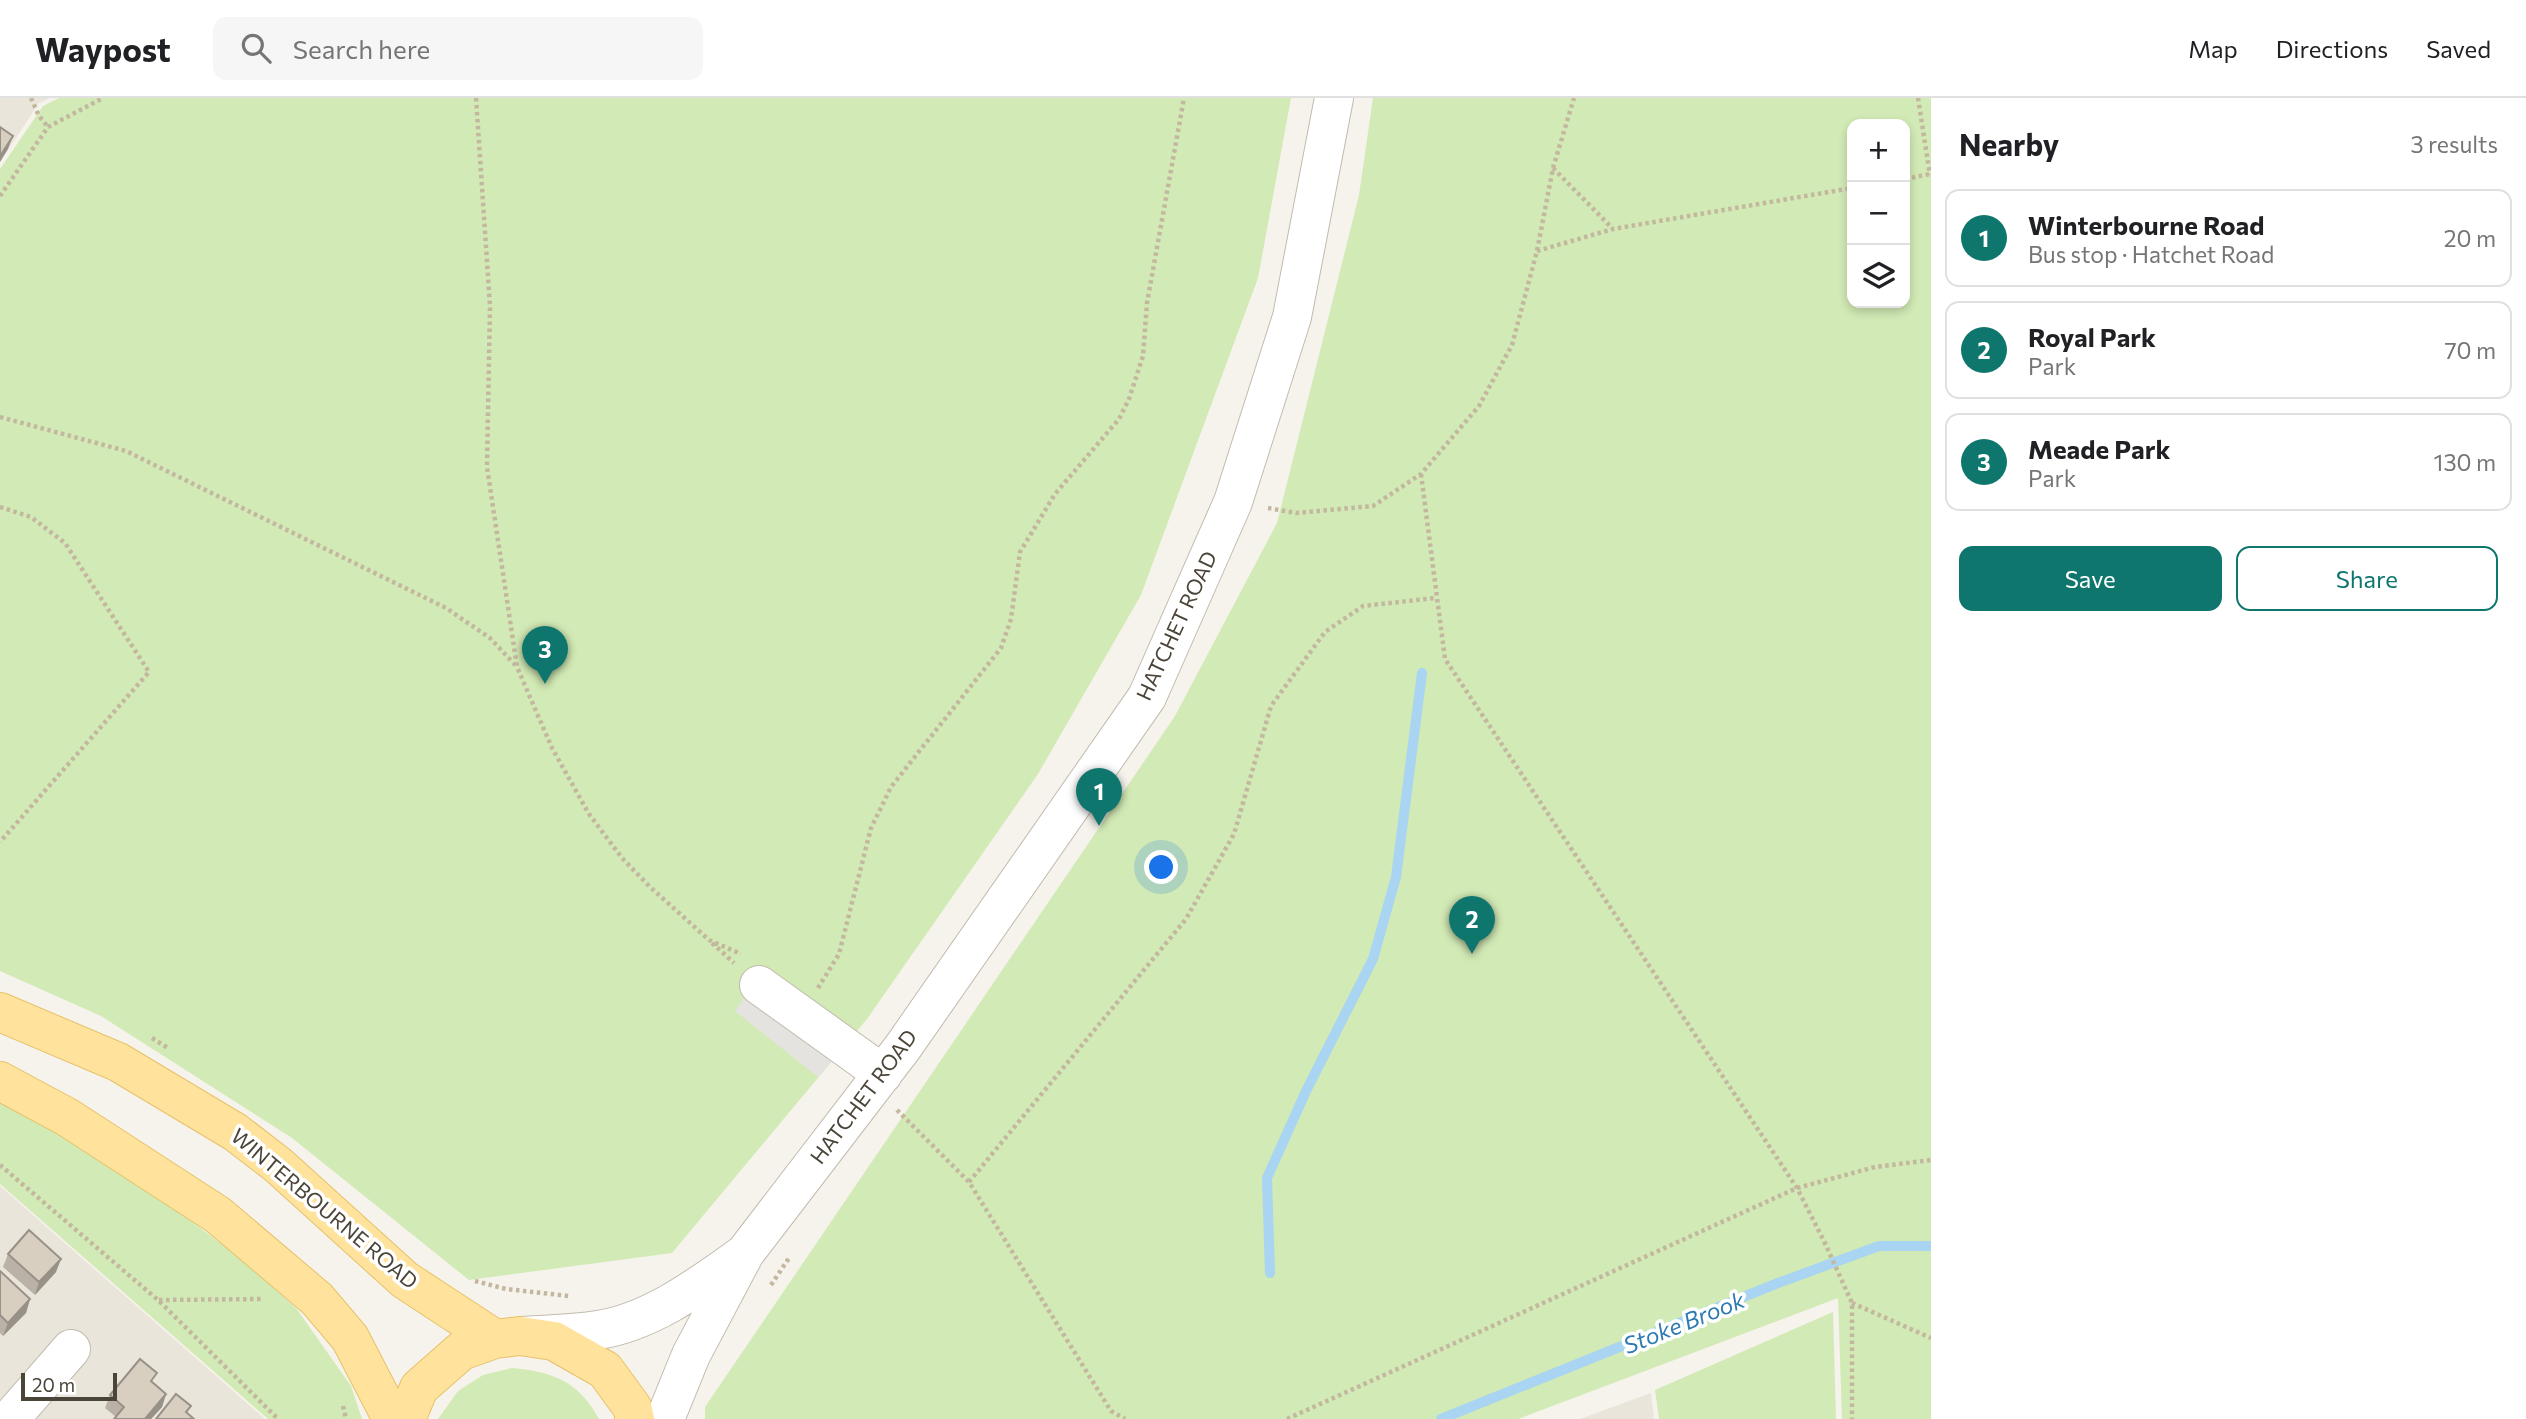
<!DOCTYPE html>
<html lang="en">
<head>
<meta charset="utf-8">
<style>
	body { margin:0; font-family:Commissioner,sans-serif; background:#f6f6f6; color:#202124 }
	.controls { position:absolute; right:21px; top:21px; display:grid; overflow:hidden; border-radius:14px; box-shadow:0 4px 10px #0003 }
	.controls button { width:63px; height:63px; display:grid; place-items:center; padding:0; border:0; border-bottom:2px solid #e0e0e0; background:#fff; color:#202124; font:35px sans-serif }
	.scale { position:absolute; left:21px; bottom:18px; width:96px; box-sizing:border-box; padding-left:7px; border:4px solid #4b4439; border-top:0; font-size:19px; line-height:24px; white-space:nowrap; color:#4b4439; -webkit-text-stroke:5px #fff; paint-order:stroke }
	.you { position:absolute; left:1162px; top:770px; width:24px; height:24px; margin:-18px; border:5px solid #fff; border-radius:50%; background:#1a73e8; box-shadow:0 0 0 10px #1a73e833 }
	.badge { display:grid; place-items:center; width:46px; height:46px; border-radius:50%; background:#0f766e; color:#fff; font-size:23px; font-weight:700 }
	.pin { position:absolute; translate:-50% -58px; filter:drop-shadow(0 2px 4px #0008) }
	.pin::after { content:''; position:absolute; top:37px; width:24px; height:21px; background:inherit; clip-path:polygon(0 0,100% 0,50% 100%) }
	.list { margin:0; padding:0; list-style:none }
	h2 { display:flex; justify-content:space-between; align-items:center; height:91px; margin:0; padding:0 28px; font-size:30px }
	h2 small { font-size:23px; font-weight:400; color:#757577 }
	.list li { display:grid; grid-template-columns:46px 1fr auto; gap:21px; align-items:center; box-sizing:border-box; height:98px; margin:0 14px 14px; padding:0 14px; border:2px solid #e0e0e0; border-radius:14px }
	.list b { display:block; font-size:26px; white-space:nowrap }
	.list p { margin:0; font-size:23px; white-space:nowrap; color:#757577 }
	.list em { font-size:23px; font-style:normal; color:#757577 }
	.actions { display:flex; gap:14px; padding:21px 28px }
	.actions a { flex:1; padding:16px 0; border:2px solid #0f766e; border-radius:14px; text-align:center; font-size:24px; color:#0f766e }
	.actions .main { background:#0f766e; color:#fff }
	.icon { flex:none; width:38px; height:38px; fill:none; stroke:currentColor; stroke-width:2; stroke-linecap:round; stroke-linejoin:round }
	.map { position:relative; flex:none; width:1931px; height:1321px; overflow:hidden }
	header { display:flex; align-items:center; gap:42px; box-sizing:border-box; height:98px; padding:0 35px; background:#fff; border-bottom:2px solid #e0e0e0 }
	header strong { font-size:33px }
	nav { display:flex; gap:38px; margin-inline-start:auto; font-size:24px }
	.search { width:490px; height:63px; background:#f6f6f6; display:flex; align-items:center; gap:18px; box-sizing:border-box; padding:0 24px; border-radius:14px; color:#757577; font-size:26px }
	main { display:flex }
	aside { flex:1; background:#fff }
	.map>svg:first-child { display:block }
	.residential { fill:#eae5da }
	.green { fill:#d2eab5; fill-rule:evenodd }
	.parking { fill:#e5e3e0 }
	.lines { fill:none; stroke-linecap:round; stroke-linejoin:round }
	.stream { stroke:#a9d4f2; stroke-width:10 }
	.minor-casing { stroke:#c2bbae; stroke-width:40 }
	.major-casing { stroke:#e6c16a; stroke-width:40 }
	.path { stroke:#c4b79f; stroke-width:4.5; stroke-dasharray:3.5 3.5; stroke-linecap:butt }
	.minor { stroke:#fff; stroke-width:38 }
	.major { stroke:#ffe39c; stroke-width:38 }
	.wall { fill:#bab2a6 }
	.shaded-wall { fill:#979187 }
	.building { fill:#d8cfc1; stroke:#979187; stroke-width:2 }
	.labels { text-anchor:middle; stroke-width:7; stroke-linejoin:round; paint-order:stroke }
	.street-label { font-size:21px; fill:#4b4439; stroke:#fff }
	.water-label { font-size:23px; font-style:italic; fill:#2e7ab2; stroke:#fff }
</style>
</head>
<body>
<header>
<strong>Waypost</strong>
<div class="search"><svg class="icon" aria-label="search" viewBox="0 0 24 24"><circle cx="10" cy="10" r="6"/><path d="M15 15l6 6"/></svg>Search here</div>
<nav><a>Map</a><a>Directions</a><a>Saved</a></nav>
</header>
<main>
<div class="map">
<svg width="1931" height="1321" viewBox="0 0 1931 1321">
	<rect width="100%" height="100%" fill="#f6f3ec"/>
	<path class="residential" d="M 0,0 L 50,0 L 39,5 L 0,64 Z
		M 0,1088 L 265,1321 L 0,1321 Z
		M 1651,1295 L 1654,1321 L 1580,1321 Z"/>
	<path class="green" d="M 59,0 L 1291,0 L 1258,180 L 1141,497 L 1038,676 L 867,921 L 672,1155 L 469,1182 L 292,1040 L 101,918 L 0,873 L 0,71 L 43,8 Z
		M 1373,0 L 1931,0 L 1931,1321 L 1842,1321 L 1838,1200 L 1518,1321 L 705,1321 L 705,1309 L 1175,618 L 1277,425 L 1359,97 ZM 1852,26 L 1905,26 L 1905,205 L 1852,205 Z
		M 0,1002 L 53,1030 L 159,1099 L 239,1159 L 296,1210 L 351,1288 L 362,1321 L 268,1321 L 0,1086 Z
		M 1833,1214 L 1836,1321 L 1659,1321 L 1655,1292 Z
		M 512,1270 C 554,1274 578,1283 599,1321 L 438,1321 L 458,1293 L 483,1277 Z"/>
	<path class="parking" d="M 763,873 L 854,937 L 818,979 L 735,913 Z"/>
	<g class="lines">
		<path class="stream" d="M 1270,1175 L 1267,1080 L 1306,993 L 1373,861 L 1396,779 L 1422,575
			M 1441,1321 L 1778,1185 L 1879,1148 L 1931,1148"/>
		<g class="minor-casing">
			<path id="minor" d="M 759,887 L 883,976
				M 523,1238 C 548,1236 574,1236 598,1232 C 651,1224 699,1188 741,1158
				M 10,1321 L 71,1251
				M 665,1321 L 691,1257 L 745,1155 L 903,949 L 1147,599 L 1233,404 L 1292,219 L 1334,0"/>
		</g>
		<g class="major-casing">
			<path id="major" d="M 0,914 L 118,964 L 235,1034 L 278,1067 L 405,1182 L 495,1241
				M 0,983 L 67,1019 L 218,1117 L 317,1201 L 350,1240 L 392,1321
				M 406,1321 L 419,1290 L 461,1253 L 495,1241 L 520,1238 L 554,1243 L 605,1272 L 632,1309 L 635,1321"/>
		</g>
		<path class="path" d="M 31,0 L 39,18 L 48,29
			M 476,0 L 490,208 L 487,369 L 517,569 L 552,650 L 589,716 L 622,760 L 649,788 L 709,842 L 741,856
			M 1918,0 L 1930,77
			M 1553,70 L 1613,131
			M 1905,81 L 1930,76
			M 0,98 L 48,29 L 103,0
			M 1537,153 L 1613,131 L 1852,90
			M 0,319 L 126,353 L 446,510 L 490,540 L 517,569
			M 1421,376 L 1445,561 L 1797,1090 L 1824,1143 L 1852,1205 L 1852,1321
			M 0,409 L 31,419 L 65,445 L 149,574 L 0,744
			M 1268,410 L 1296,415 L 1373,408 L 1421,376 L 1479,308 L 1512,247 L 1537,153 L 1553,70 L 1574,0
			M 712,845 L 734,865
			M 818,890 L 839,856 L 871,730 L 891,689 L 1001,550 L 1011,521 L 1020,454 L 1055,396 L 1119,321 L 1129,301 L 1143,258 L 1147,205 L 1184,0
			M 152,940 L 168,950
			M 897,1012 L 969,1084 L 1111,1313 L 1125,1321
			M 0,1067 L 158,1202 L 278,1321
			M 969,1084 L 1186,821 L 1234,736 L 1271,608 L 1325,534 L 1363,508 L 1435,500
			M 475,1183 L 506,1191 L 569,1198
			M 771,1187 L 789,1160
			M 159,1202 L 262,1201
			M 1852,1205 L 1931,1240
			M 343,1308 L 346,1321
			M 1287,1321 L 1797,1090 L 1875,1069 L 1931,1062"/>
		<use href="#minor" class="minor"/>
		<use href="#major" class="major"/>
	</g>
	<path class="wall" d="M 8,1156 L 56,1174 L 35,1197 L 3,1169 Z
		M 0,1173 L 30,1201 L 26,1215 L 3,1238 L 0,1235 Z
		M 154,1285 L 166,1296 L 162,1309 L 151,1321 L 114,1321 L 116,1319 L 105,1310 L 110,1297 Z"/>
	<path class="shaded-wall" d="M 13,38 L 8,51 L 0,64 L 0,58 Z
		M 61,1161 L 56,1174 L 35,1197 L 39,1184 Z
		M 30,1201 L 26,1215 L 3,1238 L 8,1225 Z
		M 166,1296 L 162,1309 L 151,1321 L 145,1321 Z"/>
	<path class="building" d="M 0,29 L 13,38 L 0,58 Z
		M 29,1132 L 61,1161 L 39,1184 L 8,1156 Z
		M 0,1173 L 30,1201 L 8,1225 L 0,1217 Z
		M 140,1261 L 157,1275 L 151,1283 L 166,1296 L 145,1321 L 114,1321 L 124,1309 L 110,1297 Z
		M 176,1296 L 191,1308 L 186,1314 L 194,1321 L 156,1321 Z"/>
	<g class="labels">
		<g class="street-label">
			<text transform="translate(1177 528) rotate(-65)" y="7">HATCHET ROAD</text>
			<text transform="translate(864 999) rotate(-53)" y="7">HATCHET ROAD</text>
			<text transform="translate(324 1111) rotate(40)" y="7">WINTERBOURNE ROAD</text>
		</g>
		<g class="water-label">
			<text transform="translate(1684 1225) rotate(-22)" y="8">Stoke Brook</text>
		</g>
	</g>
</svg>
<div class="controls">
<button>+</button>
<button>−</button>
<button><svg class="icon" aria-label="layers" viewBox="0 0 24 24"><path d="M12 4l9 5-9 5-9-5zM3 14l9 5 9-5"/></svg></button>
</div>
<div class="scale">20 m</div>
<div class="you"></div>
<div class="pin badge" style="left:1099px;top:728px">1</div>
<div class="pin badge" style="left:1472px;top:856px">2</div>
<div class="pin badge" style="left:545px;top:586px">3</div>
</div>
<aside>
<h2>Nearby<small>3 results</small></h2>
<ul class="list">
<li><span class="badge">1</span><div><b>Winterbourne Road</b><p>Bus stop · Hatchet Road</p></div><em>20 m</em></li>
<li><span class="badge">2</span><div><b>Royal Park</b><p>Park</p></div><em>70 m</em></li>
<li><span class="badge">3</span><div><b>Meade Park</b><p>Park</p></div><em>130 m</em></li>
</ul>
<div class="actions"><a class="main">Save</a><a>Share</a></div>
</aside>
</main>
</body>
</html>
